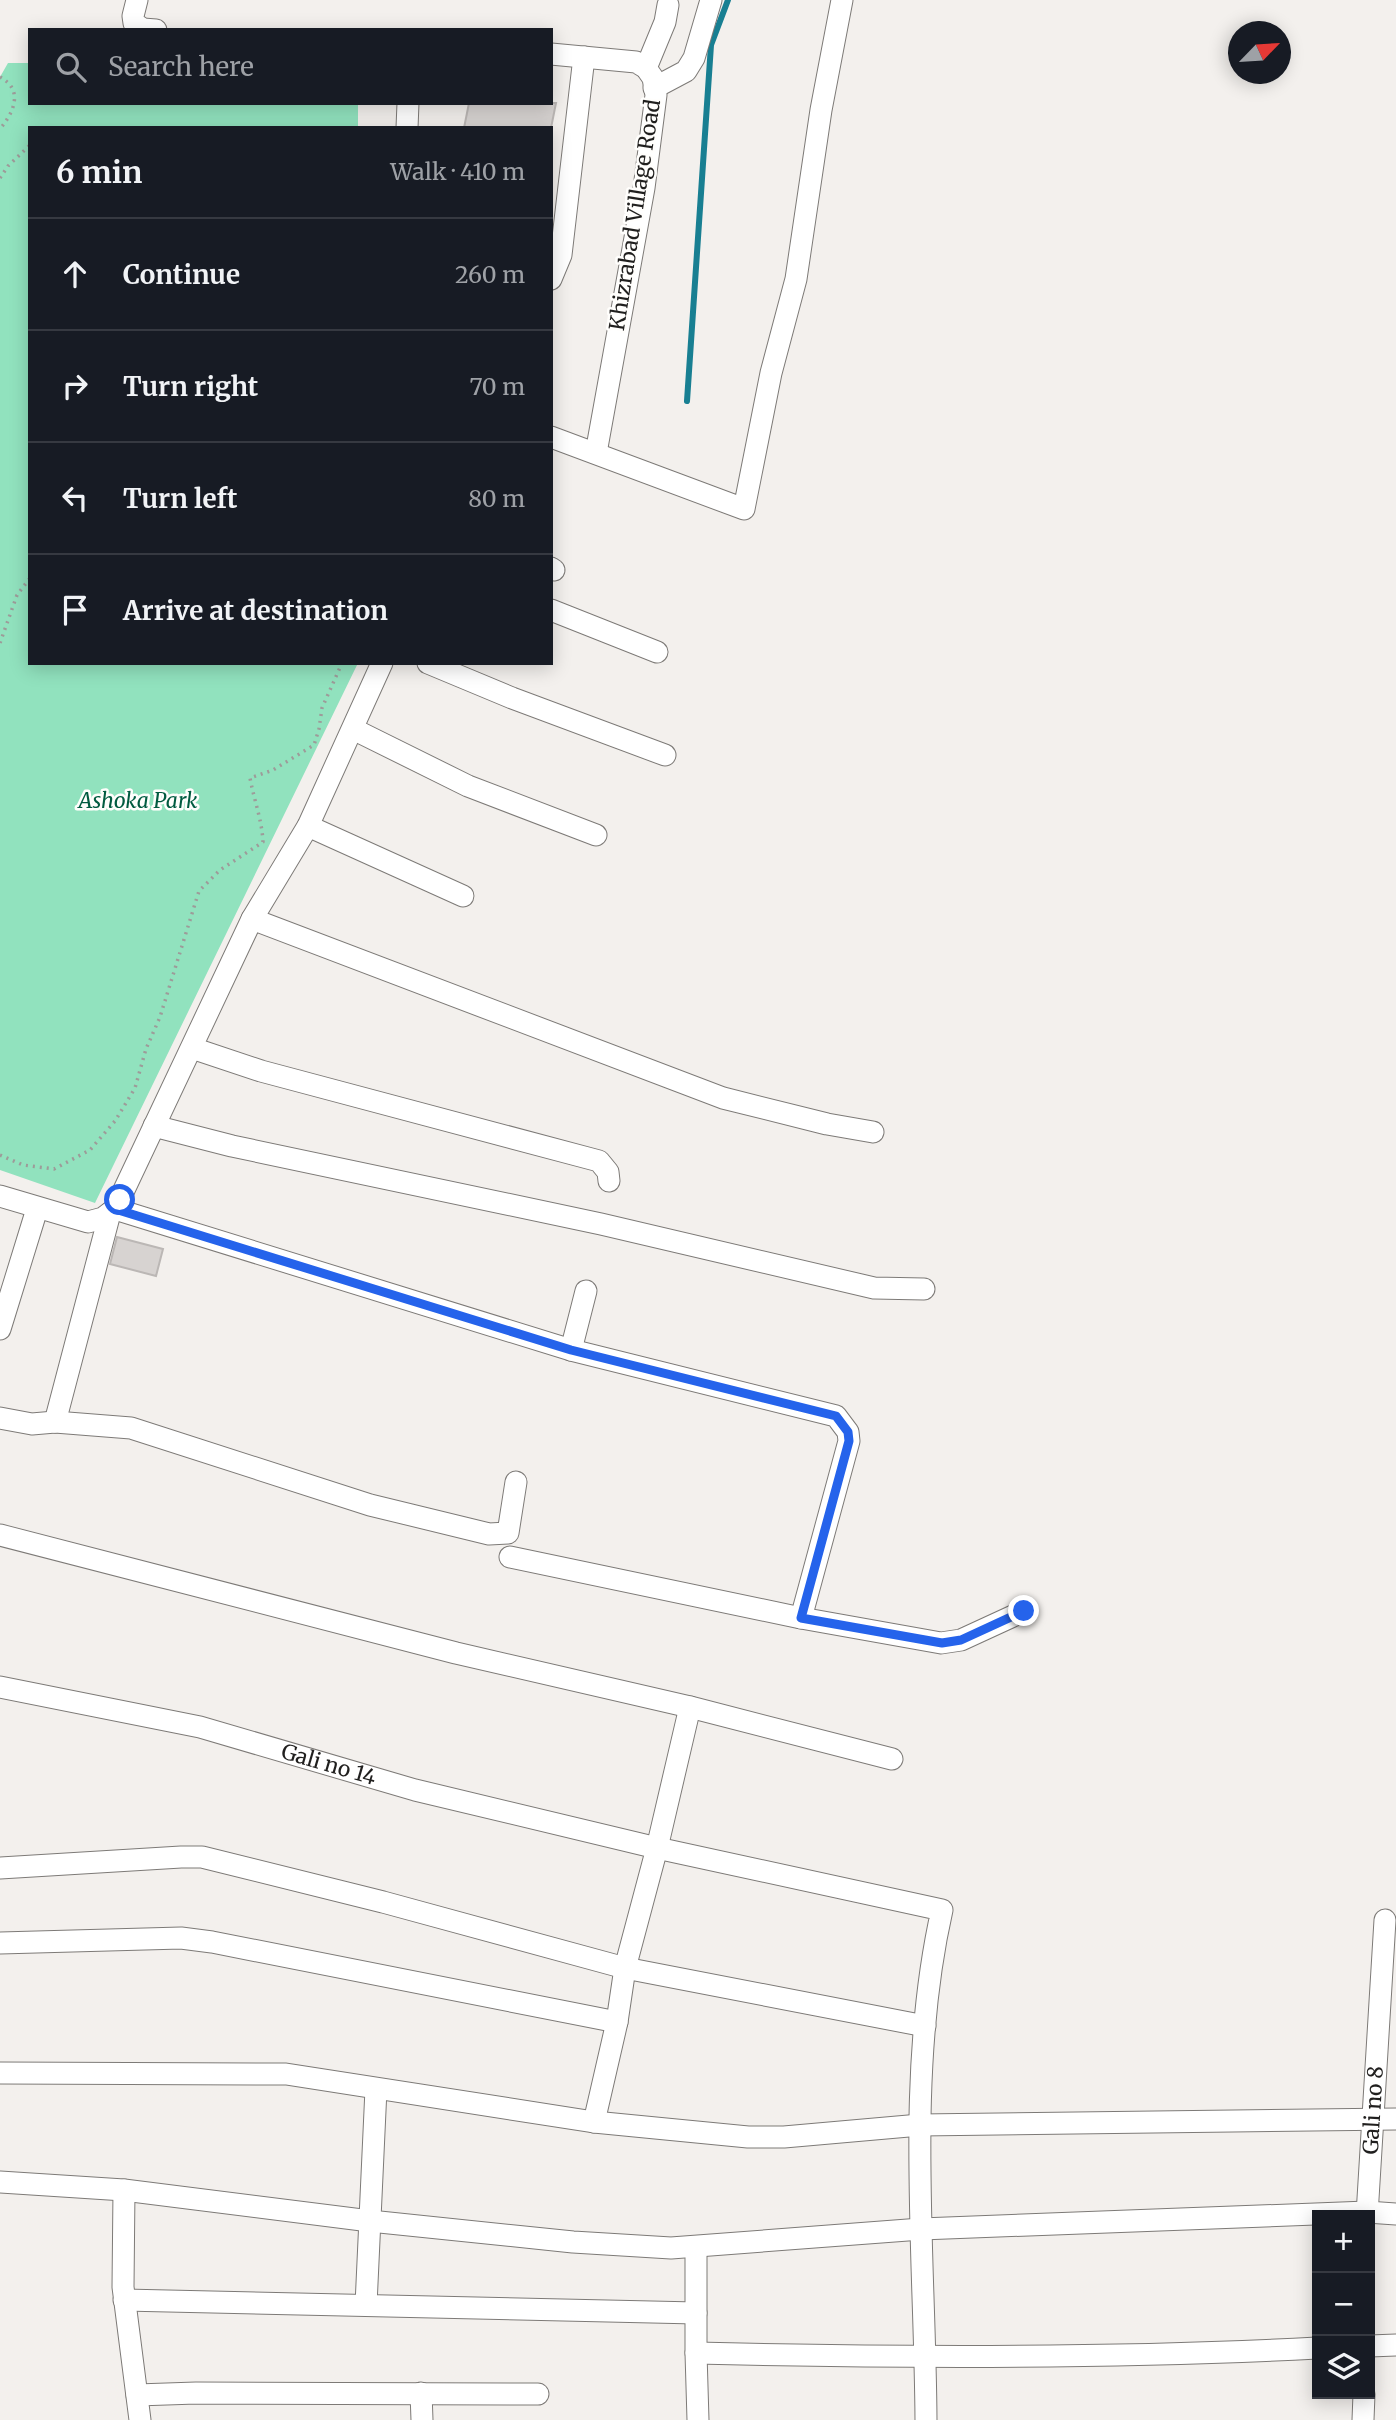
<!DOCTYPE html>
<html lang="en">
<head>
<meta charset="utf-8">
<style>
	body { margin:0; font-family:Merriweather,serif; background:#20242c; color:#f1f3f6 }
	.controls { position:absolute; right:21px; bottom:21px; display:grid; overflow:hidden; border-radius:0px; box-shadow:0 4px 18px #0003 }
	.controls button { width:63px; height:63px; display:grid; place-items:center; padding:0; border:0; border-bottom:2px solid #363941; background:#171b24; color:#f1f3f6; font:35px sans-serif }
	.compass { position:absolute; left:1228px; top:21px; width:63px; height:63px; border-radius:50%; background:#171b24; box-shadow:0 4px 18px #0003; rotate:65deg }
	.stop { position:absolute; width:21px; height:21px; margin:-16px; border:5px solid #2563eb; border-radius:50%; background:#fff }
	.stop.end { background:#2563eb; border-color:#fff; box-shadow:0 2px 7px #0008 }
	.list { margin:0; padding:0; list-style:none }
	h2 { display:flex; justify-content:space-between; align-items:center; height:91px; margin:0; padding:0 28px; font-size:30px }
	h2 small { font-size:23px; font-weight:400; color:#9ea1a6 }
	.list li { display:grid; grid-template-columns:46px 1fr auto; gap:21px; align-items:center; box-sizing:border-box; height:112px; padding:0 28px; border-top:2px solid #363941 }
	.list b { display:block; font-size:26px; white-space:nowrap }
	.list em { font-size:23px; font-style:normal; color:#9ea1a6 }
	.icon { flex:none; width:38px; height:38px; fill:none; stroke:currentColor; stroke-width:2; stroke-linecap:round; stroke-linejoin:round }
	.map { position:relative; flex:none; width:1396px; height:2420px; overflow:hidden }
	.search { position:absolute; background:#171b24; box-shadow:0 4px 18px #0003; left:28px; top:28px; width:525px; height:77px; display:flex; align-items:center; gap:18px; box-sizing:border-box; padding:0 24px; border-radius:0px; color:#9ea1a6; font-size:26px }
	.panel { position:absolute; background:#171b24; box-shadow:0 4px 18px #0003; left:28px; top:126px; width:525px; height:539px; border-radius:0px }
	.map>svg:first-child { display:block }
	.green { fill:#91e2be }
	.lines { fill:none; stroke-linecap:round; stroke-linejoin:round }
	.stream { stroke:#187f92; stroke-width:6 }
	.building { fill:#d7d3d1; stroke:#bbb7b5; stroke-width:2 }
	.minor-casing { stroke:#7d7a77; stroke-width:23 }
	.path { stroke:#9d9b99; stroke-width:3.5; stroke-dasharray:2 5; stroke-linecap:butt }
	.minor { stroke:#fff; stroke-width:21 }
	.route { stroke:#2563eb; stroke-width:9 }
	.labels { text-anchor:middle; stroke-width:5; stroke-linejoin:round; paint-order:stroke }
	.street-label { font-size:21px; fill:#201f1e; stroke:#fffefc }
	.park-label { font-size:21px; font-style:italic; fill:#015b40; stroke:#fffefc }
</style>
</head>
<body>
<div class="map">
<svg width="1396" height="2420" viewBox="0 0 1396 2420">
	<rect width="100%" height="100%" fill="#f3f0ed"/>
	<path class="green" d="M 8,63 L 30,63 L 30,103 L 358,103 L 358,128 L 30,128 L 30,663 L 358,663 L 95,1203 L 0,1170 L 0,77 Z"/>
	<g class="lines">
		<path class="stream" d="M 687,401 L 711,45 L 728,0"/>
	</g>
	<path class="building" d="M 469,103 L 556,103 L 551,128 L 464,128 Z
		M 117,1237 L 163,1249 L 156,1276 L 110,1264 Z"/>
	<g class="lines">
		<g class="minor-casing">
			<g id="minor">
				<path d="M 137,0 L 133,16 L 134,23 L 143,29 L 156,30"/>
				<path d="M 551,54 L 636,62 L 646,68 L 653,78 L 656,95 L 644,188 L 596,453"/>
				<path d="M 646,68 L 665,22 L 668,5"/>
				<path d="M 654,88 L 686,71 L 694,58 L 711,0"/>
				<path d="M 407,128 L 408,103"/>
				<path d="M 551,279 L 561,255 L 584,57"/>
				<path d="M 551,437 L 744,509 L 771,373 L 796,279 L 821,110 L 842,0"/>
				<path d="M 551,568 L 554,570"/>
				<path d="M 551,610 L 657,652"/>
				<path d="M 428,663 L 512,698 L 665,755"/>
				<path d="M 353,729 L 468,786 L 596,835"/>
				<path d="M 308,826 L 463,896"/>
				<path d="M 252,919 L 723,1098 L 827,1124 L 873,1132"/>
				<path d="M 192,1048 L 261,1071 L 599,1161 L 608,1172 L 609,1181"/>
				<path d="M 154,1126 L 232,1146 L 601,1224 L 874,1288 L 924,1289"/>
				<path d="M 0,1196 L 88,1222 L 103,1218 L 115,1209 L 252,919 L 308,826 L 382,663"/>
				<path d="M 115,1209 L 571,1350 L 836,1416 L 848,1432 L 849,1441 L 801,1618"/>
				<path d="M 0,1329 L 37,1209"/>
				<path d="M 571,1350 L 586,1291"/>
				<path d="M 0,1418 L 32,1424 L 55,1422 L 131,1428 L 370,1505 L 489,1534 L 508,1533 L 516,1482"/>
				<path d="M 55,1422 L 110,1213"/>
				<path d="M 0,1535 L 456,1653 L 690,1707 L 892,1759"/>
				<path d="M 510,1557 L 801,1618 L 941,1643 L 961,1640 L 1024,1611"/>
				<path id="s1" d="M 0,1687 L 200,1727 L 415,1790 L 657,1848 L 942,1910 C 905,2073 925,2254 926,2420"/>
				<path d="M 0,1868 L 181,1857 L 202,1857 L 383,1902 L 625,1968 L 925,2026"/>
				<path d="M 0,1943 L 181,1938 L 212,1942 L 617,2022"/>
				<path d="M 0,2073 L 286,2074 L 594,2122 L 748,2137 L 784,2137 L 920,2125 L 1396,2119"/>
				<path d="M 594,2122 L 617,2022 L 625,1968 L 657,1848 L 690,1707"/>
				<path d="M 0,2182 L 124,2190 L 370,2221 L 573,2242 L 671,2248 L 921,2229 L 1367,2212 L 1396,2214"/>
				<path d="M 124,2190 L 123,2287 L 140,2420"/>
				<path id="s2" d="M 1367,2215 L 1385,1920"/>
				<path d="M 696,2247 L 696,2353 L 698,2420"/>
				<path d="M 124,2300 L 696,2313"/>
				<path d="M 366,2305 L 376,2089"/>
				<path d="M 1370,2346 L 1396,2345"/>
				<path d="M 696,2353 C 903,2358 1110,2359 1317,2348"/>
				<path d="M 421,2393 L 422,2420"/>
				<path d="M 137,2395 L 196,2393 L 538,2394"/>
				<path d="M 1363,2420 L 1364,2394"/>
			</g>
		</g>
		<path class="path" d="M 0,77 C 24,90 14,112 0,129
			M 0,178 L 8,166 L 30,145
			M 0,643 L 17,595 L 30,578
			M 0,1155 L 23,1165 L 54,1169 L 90,1150 L 115,1121 L 135,1088 L 146,1049 L 160,1017 L 199,891 L 220,870 L 263,842 C 262,820 254,800 250,778 L 273,770 L 314,745 L 319,729 L 322,708 L 342,663"/>
		<use href="#minor" class="minor"/>
	</g>
	<g class="lines">
		<path class="route" d="M 120,1200 L 115,1209 L 571,1350 L 836,1416 L 848,1432 L 849,1441 L 801,1618 L 942,1643 L 961,1640 L 1024,1611"/>
	</g>
	<g class="labels">
		<g class="street-label">
			<text transform="translate(635 215) rotate(-81)" y="7">Khizrabad Village Road</text>
			<text dy="7" stroke="none"><textPath href="#s1" startOffset="338">Gali no 14</textPath></text>
			<text dy="7" stroke="none"><textPath href="#s2" startOffset="105">Gali no 8</textPath></text>
		</g>
		<g class="park-label">
			<text x="138" y="808">Ashoka Park</text>
		</g>
	</g>
</svg>
<div class="controls">
<button>+</button>
<button>−</button>
<button><svg class="icon" aria-label="layers" viewBox="0 0 24 24"><path d="M12 4l9 5-9 5-9-5zM3 14l9 5 9-5"/></svg></button>
</div>
<svg class="compass" viewBox="-18 -18 36 36"><path d="M0-13l5 13h-10z" fill="#e53935"/><path d="M0 13l5-13h-10z" fill="#9ea1a6"/></svg>
<div class="stop" style="left:120px;top:1200px"></div>
<div class="stop end" style="left:1024px;top:1611px"></div>
<div class="search"><svg class="icon" aria-label="search" viewBox="0 0 24 24"><circle cx="10" cy="10" r="6"/><path d="M15 15l6 6"/></svg>Search here</div>
<section class="panel">
<h2>6 min<small>Walk · 410 m</small></h2>
<ul class="list">
<li><svg class="icon" aria-label="ahead" viewBox="0 0 24 24"><path d="M12 20V5M6 11l6-6 6 6"/></svg><div><b>Continue</b></div><em>260 m</em></li>
<li><svg class="icon" aria-label="right" viewBox="0 0 24 24"><path d="M7 20v-9h11M14 6l5 5-5 5"/></svg><div><b>Turn right</b></div><em>70 m</em></li>
<li><svg class="icon" aria-label="left" viewBox="0 0 24 24"><path d="M17 20v-9H6M10 6l-5 5 5 5"/></svg><div><b>Turn left</b></div><em>80 m</em></li>
<li><svg class="icon" aria-label="arrive" viewBox="0 0 24 24"><path d="M6 21V4h12l-3 4 3 4H6"/></svg><div><b>Arrive at destination</b></div></li>
</ul>
</section>
</div>
</body>
</html>
